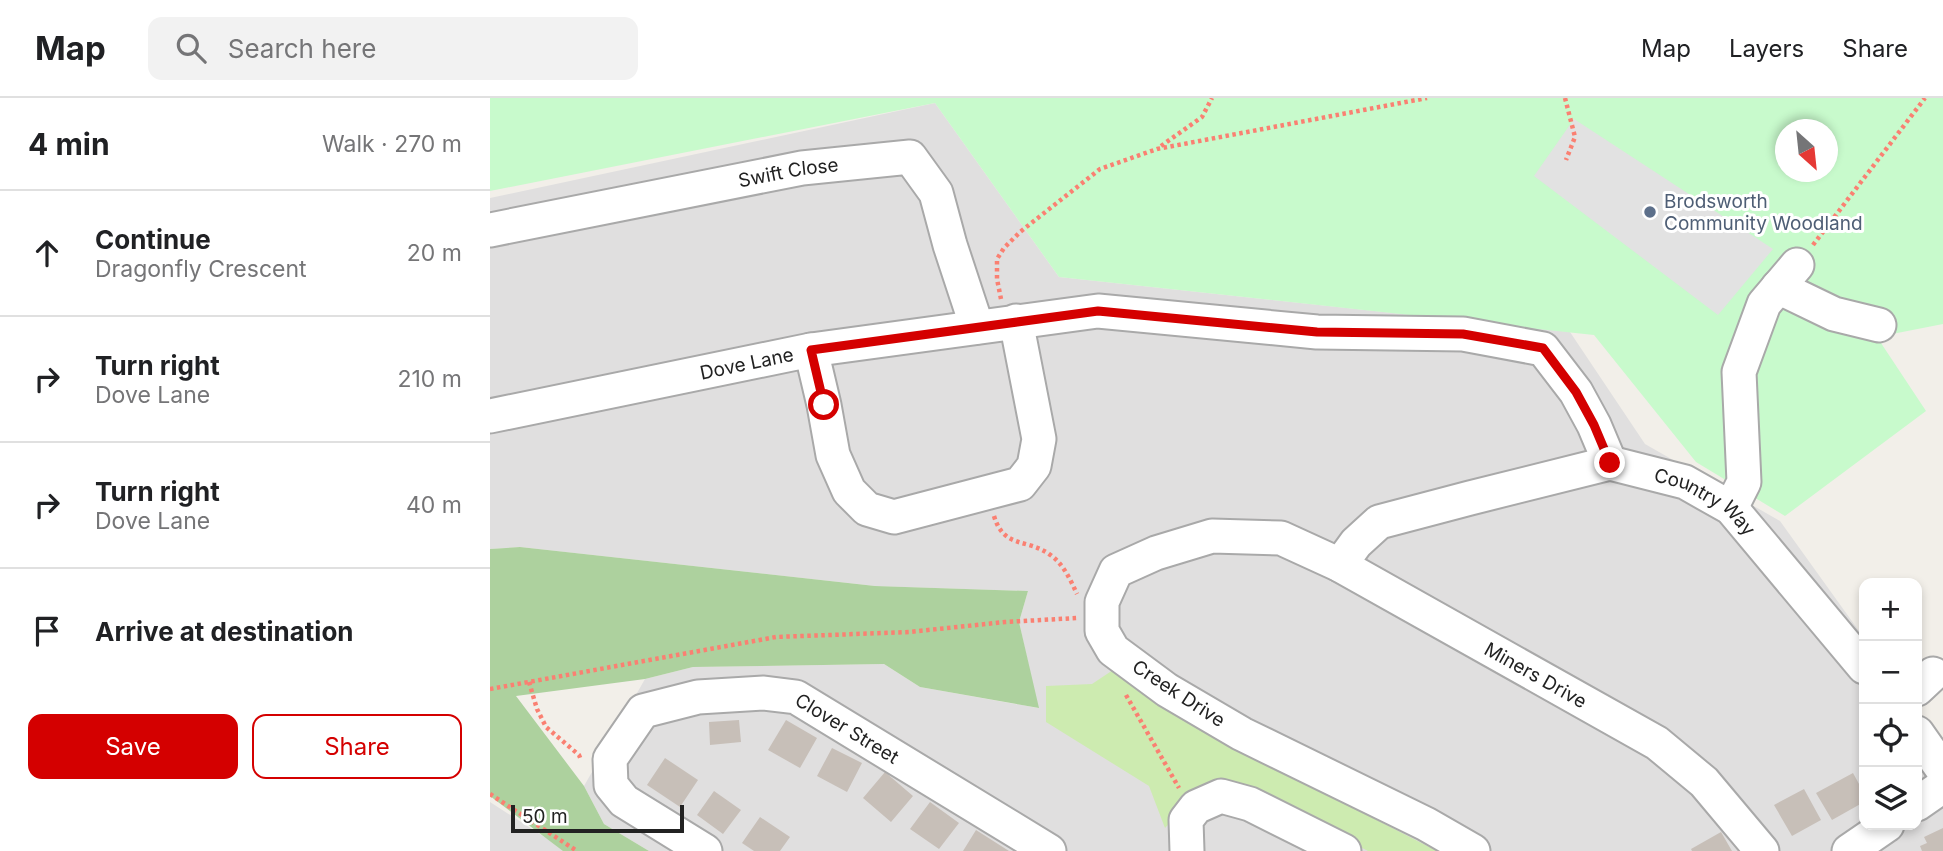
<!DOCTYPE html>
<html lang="en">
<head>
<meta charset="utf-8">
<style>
	body { margin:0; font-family:Inter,sans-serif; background:#f2f2f2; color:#202124 }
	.controls { position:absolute; right:21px; bottom:21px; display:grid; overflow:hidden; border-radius:14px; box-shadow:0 4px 10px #0003 }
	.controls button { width:63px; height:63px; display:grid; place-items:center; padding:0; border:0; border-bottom:2px solid #e0e0e0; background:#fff; color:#202124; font:35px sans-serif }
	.compass { position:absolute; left:1285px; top:21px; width:63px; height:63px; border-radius:50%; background:#fff; box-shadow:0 4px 10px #0003; rotate:153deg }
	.scale { position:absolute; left:21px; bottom:18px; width:173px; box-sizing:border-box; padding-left:7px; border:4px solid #222; border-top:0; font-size:19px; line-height:24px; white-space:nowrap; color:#222; -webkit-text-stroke:5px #fff; paint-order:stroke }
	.stop { position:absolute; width:21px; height:21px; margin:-16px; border:5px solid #d40000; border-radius:50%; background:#fff }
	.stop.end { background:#d40000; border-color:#fff; box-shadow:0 2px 7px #0008 }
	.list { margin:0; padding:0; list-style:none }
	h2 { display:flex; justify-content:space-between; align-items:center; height:91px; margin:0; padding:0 28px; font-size:30px }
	h2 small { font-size:23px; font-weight:400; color:#757577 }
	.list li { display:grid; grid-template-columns:46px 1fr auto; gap:21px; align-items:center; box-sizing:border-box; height:126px; padding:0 28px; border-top:2px solid #e0e0e0 }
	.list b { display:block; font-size:26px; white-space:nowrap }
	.list p { margin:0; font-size:23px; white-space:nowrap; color:#757577 }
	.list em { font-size:23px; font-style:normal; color:#757577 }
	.actions { display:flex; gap:14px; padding:21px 28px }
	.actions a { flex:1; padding:16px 0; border:2px solid #d40000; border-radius:14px; text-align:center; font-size:24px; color:#d40000 }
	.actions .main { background:#d40000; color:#fff }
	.icon { flex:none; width:38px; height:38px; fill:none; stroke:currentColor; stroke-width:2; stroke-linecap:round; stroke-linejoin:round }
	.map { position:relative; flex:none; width:1453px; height:753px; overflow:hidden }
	header { display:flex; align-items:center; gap:42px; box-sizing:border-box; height:98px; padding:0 35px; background:#fff; border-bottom:2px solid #e0e0e0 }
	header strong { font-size:33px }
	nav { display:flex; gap:38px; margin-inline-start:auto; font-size:24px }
	.search { width:490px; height:63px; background:#f2f2f2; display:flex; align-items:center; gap:18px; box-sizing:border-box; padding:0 24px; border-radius:14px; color:#757577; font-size:26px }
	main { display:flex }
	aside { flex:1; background:#fff }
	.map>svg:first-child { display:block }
	.residential { fill:#e0dfdf }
	.grass { fill:#cdebb0 }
	.forest { fill:#add19e }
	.park { fill:#c8facc; fill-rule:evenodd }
	.parking { fill:#e2e2e2 }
	.building { fill:#c7bfb8 }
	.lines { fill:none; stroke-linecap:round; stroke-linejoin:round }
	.minor-casing { stroke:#a9a9a9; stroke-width:37 }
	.path { stroke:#fa8072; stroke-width:4.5; stroke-dasharray:3.5 3.5; stroke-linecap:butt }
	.minor { stroke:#fff; stroke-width:33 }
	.route { stroke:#d40000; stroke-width:9 }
	.service-dot { fill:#5c6f8a; stroke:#fff; stroke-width:2.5 }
	.labels { text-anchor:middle; stroke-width:6; stroke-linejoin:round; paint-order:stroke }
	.street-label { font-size:19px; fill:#222; stroke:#fff }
	.service-label { font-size:19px; fill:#4e5e75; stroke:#fff; text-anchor:start }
</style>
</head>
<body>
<header>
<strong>Map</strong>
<div class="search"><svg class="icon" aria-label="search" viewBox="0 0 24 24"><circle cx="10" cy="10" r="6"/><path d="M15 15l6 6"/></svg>Search here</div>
<nav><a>Map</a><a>Layers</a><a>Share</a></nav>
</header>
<main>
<aside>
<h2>4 min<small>Walk · 270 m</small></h2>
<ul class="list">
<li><svg class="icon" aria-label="ahead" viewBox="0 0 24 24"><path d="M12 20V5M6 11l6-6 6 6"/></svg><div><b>Continue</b><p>Dragonfly Crescent</p></div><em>20 m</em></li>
<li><svg class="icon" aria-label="right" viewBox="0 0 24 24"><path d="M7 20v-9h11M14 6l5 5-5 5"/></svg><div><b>Turn right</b><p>Dove Lane</p></div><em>210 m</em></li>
<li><svg class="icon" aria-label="right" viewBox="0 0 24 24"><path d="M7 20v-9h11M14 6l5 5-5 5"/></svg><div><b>Turn right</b><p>Dove Lane</p></div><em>40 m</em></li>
<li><svg class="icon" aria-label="arrive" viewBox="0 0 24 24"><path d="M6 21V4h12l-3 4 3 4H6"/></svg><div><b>Arrive at destination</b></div></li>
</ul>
<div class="actions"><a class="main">Save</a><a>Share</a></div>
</aside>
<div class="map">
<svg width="1453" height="753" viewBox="0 0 1453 753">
	<rect width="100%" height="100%" fill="#f2efe9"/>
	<path class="residential" d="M 445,5 L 569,179 L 1080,234 L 1155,346 L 1290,423 L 1374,540 L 1374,727 L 1427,727 L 1427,612 L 1453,649 L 1453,753 L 159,753 L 114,726 L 94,688 L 155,581 L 203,569 L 394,566 L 430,589 L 548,610 L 529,524 L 538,493 L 385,488 L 30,449 L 0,451 L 0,100 Z
		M 0,704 L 76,753 L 0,753 Z"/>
	<path class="grass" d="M 626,570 L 702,627 L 947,753 L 878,753 L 744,684 L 714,689 L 675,730 L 659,688 L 556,624 L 556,588 L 602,586 Z"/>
	<path class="forest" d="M 30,449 L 385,488 L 538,493 L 529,524 L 549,610 L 430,589 L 394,566 L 203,569 L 155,581 L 26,598 L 94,688 L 114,726 L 159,753 L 73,753 L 0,698 L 0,451 Z"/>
	<path class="park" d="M 0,0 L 1453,0 L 1453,226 L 1387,239 L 1436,313 L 1295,418 L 1206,364 L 1104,237 L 569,179 L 445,5 L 0,93 ZM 1296,32 L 1338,32 L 1338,74 L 1296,74 Z"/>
	<path class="parking" d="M 1084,21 L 1283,151 L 1228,217 L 1044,78 Z"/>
	<path class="building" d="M 249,622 L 251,644 L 220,647 L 219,624 Z
		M 296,622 L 327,640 L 310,670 L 278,652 Z
		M 342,650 L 372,665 L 357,694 L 327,678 Z
		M 175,660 L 208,682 L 190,709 L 157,687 Z
		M 395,674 L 423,698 L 401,724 L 373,700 Z
		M 1363,675 L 1374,695 L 1374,704 L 1342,722 L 1326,695 Z
		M 1314,691 L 1331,722 L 1302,738 L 1284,707 Z
		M 224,693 L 251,712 L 233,736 L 207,717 Z
		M 440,704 L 469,725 L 449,751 L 420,731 Z
		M 270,719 L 300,739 L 290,753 L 264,753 L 252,745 Z
		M 1453,730 L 1453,753 L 1432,753 L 1430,748 L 1437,745 L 1434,739 Z
		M 486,732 L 519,753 L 473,753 Z
		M 1231,734 L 1242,753 L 1202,753 L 1201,751 Z"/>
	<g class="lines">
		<g class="minor-casing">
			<g id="minor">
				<path id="s1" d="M 0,132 L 312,70 L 420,59 L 446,95 L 460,147 L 487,229"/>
				<path d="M 1288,189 L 1344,216 L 1389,227"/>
				<path d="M 321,252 L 334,307 L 343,357 L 359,393 L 377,411 L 404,419 L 530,386 L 544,368 L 549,341 L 526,223"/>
				<path id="s2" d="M 0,318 L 321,252 L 608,213 L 827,234 L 973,236 L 1053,251 L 1086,294 L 1104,327 L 1120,365"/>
				<path d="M 1241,410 L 1254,384 L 1249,274 L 1274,206 L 1307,167"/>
				<path id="s3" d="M 850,467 L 866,445 L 889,424 L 980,400 L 1120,365 L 1195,384 L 1241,410 L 1374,569"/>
				<path d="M 1427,591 L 1443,576"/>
				<path d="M 1427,635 L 1453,672"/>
				<path d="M 1427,706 L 1453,688"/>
				<path id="s4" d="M 215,753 L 134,703 L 121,687 L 120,661 L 153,613 L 208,599 L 274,595 L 306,599 L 559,753"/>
				<path d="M 697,753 L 696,722 L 706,709 L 731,698 L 760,706 L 854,753"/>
				<path id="s5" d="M 983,753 L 936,726 L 752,636 L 677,592 L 623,552 L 612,533 L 612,504 L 626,473 L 666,455 L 722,438 L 791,440 L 850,467 L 1167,645 L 1214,684 L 1272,753"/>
				<path d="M 1359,753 L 1397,727"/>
			</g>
		</g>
		<path class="path" d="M 1075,0 L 1085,39 L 1076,62
			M 671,48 L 712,19 L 722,0
			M 1323,147 L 1435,0
			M 511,201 L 507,181 L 507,161 L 514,150 L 530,134 L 610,71 L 667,51 L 937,0
			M 504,418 C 514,451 536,440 559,456 C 573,465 580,481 587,496
			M 39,584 L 47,611 L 56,629 L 89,657 L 91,662
			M 0,591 L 286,539 L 419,534 L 515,524 L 587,520
			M 636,597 L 689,690
			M 0,696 L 87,753"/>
		<use href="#minor" class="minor"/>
	</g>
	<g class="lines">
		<path class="route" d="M 334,307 L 321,252 L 608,213 L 827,234 L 973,236 L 1053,250 L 1086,294 L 1104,327 L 1120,365"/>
	</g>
	<circle class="service-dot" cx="1160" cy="114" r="7"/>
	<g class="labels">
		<g class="street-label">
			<text dy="7" stroke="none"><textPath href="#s1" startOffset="304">Swift Close</textPath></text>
			<text dy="7" stroke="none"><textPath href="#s2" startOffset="262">Dove Lane</textPath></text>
			<text dy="7" stroke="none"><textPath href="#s3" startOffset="401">Country Way</textPath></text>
			<text dy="7" stroke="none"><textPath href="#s5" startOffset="959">Miners Drive</textPath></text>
			<text transform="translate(689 595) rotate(33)" y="7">Creek Drive</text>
			<text dy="7" stroke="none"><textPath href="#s4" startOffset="415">Clover Street</textPath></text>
		</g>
		<g class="service-label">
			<text x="1174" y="110">Brodsworth<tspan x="1174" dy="22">Community Woodland</tspan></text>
		</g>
	</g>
</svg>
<div class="controls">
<button>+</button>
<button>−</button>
<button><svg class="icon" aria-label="locate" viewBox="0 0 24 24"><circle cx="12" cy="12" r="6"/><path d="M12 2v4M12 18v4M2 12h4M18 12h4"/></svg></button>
<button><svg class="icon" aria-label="layers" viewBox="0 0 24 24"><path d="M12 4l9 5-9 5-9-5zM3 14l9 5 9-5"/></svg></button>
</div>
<svg class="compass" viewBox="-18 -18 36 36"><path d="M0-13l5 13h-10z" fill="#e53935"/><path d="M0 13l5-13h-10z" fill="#757577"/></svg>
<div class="scale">50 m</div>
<div class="stop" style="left:334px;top:307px"></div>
<div class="stop end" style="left:1120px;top:365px"></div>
</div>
</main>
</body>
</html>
